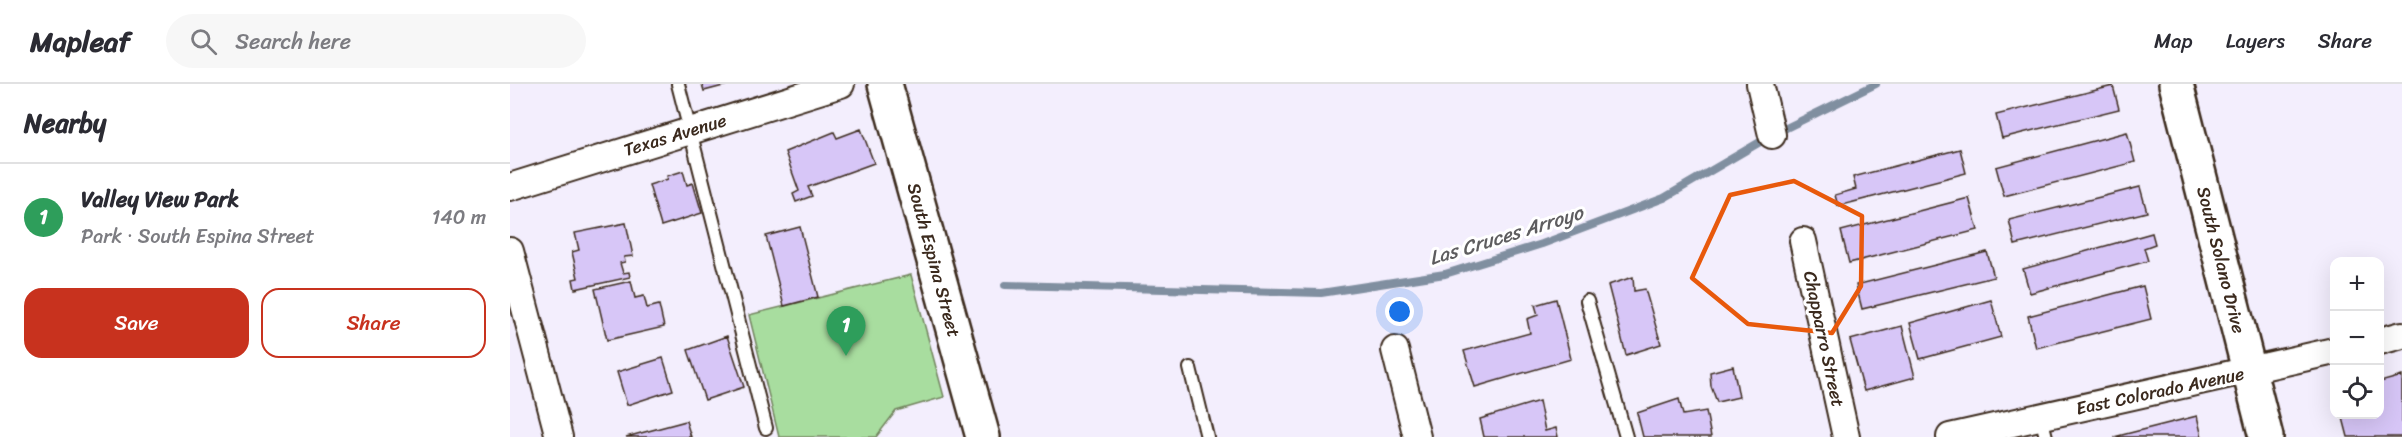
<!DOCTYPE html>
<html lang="en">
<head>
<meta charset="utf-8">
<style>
	body { margin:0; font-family:Sriracha,sans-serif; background:#f7f7f7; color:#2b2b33 }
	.controls { position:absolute; right:18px; bottom:18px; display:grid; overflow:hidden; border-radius:12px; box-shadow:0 6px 24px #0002 }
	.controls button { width:54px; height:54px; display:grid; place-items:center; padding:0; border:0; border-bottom:2px solid #e1e1e2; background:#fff; color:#2b2b33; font:30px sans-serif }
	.you { position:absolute; left:890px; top:228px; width:21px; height:21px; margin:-15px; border:4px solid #fff; border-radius:50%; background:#1a73e8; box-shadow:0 0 0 9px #1a73e833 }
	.badge { display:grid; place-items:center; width:39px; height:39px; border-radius:50%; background:#c8321e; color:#fff; font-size:20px; font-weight:700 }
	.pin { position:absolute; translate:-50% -50px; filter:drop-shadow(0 2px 3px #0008) }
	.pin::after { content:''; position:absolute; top:32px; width:21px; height:18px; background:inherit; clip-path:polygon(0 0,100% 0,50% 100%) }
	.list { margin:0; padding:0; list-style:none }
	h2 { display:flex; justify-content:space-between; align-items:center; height:78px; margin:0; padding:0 24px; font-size:26px }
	h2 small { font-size:20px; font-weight:400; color:#7c7c81 }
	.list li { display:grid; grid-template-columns:39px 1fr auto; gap:18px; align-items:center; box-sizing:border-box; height:108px; padding:0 24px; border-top:2px solid #e1e1e2 }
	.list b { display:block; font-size:22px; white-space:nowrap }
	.list p { margin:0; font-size:20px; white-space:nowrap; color:#7c7c81 }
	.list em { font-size:20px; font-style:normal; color:#7c7c81 }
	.actions { display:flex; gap:12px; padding:18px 24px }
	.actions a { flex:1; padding:14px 0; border:2px solid #c8321e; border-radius:18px; text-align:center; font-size:21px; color:#c8321e }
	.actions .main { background:#c8321e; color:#fff }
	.icon { flex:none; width:33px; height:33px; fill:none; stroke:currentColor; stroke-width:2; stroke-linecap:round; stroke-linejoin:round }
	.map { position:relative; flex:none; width:1892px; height:353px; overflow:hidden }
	header { display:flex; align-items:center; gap:36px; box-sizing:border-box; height:84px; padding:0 30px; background:#fff; border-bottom:2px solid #e1e1e2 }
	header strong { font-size:28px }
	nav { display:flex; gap:33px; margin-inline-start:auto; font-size:21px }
	.search { width:420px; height:54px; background:#f7f7f7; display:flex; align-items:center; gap:15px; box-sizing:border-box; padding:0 21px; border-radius:33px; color:#7c7c81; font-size:22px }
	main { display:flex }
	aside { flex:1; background:#fff }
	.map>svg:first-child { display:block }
	.green { fill:#a8dd9f; stroke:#72845e; stroke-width:1.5 }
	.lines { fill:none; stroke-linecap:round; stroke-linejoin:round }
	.stream { stroke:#808fa0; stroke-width:8 }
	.building { fill:#d7c6f7; stroke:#3b2a1e; stroke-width:1.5 }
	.lane-casing { stroke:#3b2a1e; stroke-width:16 }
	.street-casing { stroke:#3b2a1e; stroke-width:30 }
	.secondary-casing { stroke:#3b2a1e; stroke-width:38 }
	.lane { stroke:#fff; stroke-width:12 }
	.street { stroke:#fff; stroke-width:26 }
	.secondary { stroke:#fff; stroke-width:33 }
	.marked { fill:none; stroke:#e8590c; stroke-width:4.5; stroke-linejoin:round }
	.labels { text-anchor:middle; stroke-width:6; stroke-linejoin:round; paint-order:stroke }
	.street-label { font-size:18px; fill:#3b2a1e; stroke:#fff }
	.water-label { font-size:20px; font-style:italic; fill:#5e5d5f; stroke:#fff }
</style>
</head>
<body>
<header>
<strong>Mapleaf</strong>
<div class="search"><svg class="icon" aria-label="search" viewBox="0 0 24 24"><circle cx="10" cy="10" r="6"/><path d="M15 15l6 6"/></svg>Search here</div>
<nav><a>Map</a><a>Layers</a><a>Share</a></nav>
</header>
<main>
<aside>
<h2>Nearby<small></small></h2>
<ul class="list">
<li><span class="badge" style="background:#2e9e5b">1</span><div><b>Valley View Park</b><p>Park · South Espina Street</p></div><em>140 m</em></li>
</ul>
<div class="actions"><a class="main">Save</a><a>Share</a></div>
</aside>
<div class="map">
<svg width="1892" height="353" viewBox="0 0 1892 353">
	<rect width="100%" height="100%" fill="#f3eefd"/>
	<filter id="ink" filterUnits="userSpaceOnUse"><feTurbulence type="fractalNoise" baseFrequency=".0167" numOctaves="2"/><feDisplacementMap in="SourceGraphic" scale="12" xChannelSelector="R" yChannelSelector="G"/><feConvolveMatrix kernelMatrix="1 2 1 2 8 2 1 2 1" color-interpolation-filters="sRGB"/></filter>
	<g filter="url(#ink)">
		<path class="green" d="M 401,191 L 434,313 L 386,327 L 366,353 L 269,353 L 239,231 Z"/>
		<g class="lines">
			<path class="stream" d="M 495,201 L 811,209 L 935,190 L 1032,160 L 1154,114 L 1262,51 L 1366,0"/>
		</g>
		<path class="building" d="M 192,0 L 221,0 L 194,7 Z
			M 1603,2 L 1609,25 L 1492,54 L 1486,31 Z
			M 351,45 L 364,79 L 298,103 L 302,112 L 286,118 L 283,110 L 289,107 L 275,68 L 324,48 L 327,54 Z
			M 1617,48 L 1625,78 L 1494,112 L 1486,83 Z
			M 1450,65 L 1456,89 L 1328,122 L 1325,111 L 1346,105 L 1343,93 Z
			M 173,87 L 177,101 L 183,99 L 192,129 L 151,142 L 139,101 L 158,95 L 157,92 Z
			M 1630,103 L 1637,128 L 1505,161 L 1499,136 Z
			M 1459,114 L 1468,146 L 1339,179 L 1331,147 Z
			M 116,139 L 123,172 L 114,173 L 115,178 L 110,179 L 113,189 L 119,188 L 120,193 L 65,205 L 63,195 L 68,194 L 62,168 L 69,166 L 65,149 Z
			M 290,143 L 308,213 L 274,222 L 256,152 Z
			M 1642,149 L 1645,160 L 1634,164 L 1638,177 L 1520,209 L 1513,185 Z
			M 1477,168 L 1484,193 L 1352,225 L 1346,201 Z
			M 1123,193 L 1124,207 L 1135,205 L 1151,260 L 1116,271 L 1098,201 Z
			M 121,197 L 125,214 L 134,212 L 137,224 L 149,221 L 154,243 L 97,256 L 85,205 Z
			M 1633,202 L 1641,235 L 1526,264 L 1518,232 Z
			M 1046,215 L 1061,275 L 965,303 L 954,267 L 1020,249 L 1017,235 L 1028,231 L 1025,221 Z
			M 1481,216 L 1491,253 L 1410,275 L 1400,239 Z
			M 1392,242 L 1405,293 L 1354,307 L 1340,256 Z
			M 217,252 L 234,303 L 195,316 L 178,266 Z
			M 153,274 L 163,306 L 117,321 L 107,288 Z
			M 1223,282 L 1229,313 L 1207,318 L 1201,302 L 1200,288 Z
			M 1892,292 L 1892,353 L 1838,353 L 1832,330 L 1870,330 L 1870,298 Z
			M 1169,315 L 1173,331 L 1196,327 L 1201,353 L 1133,353 L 1127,329 Z
			M 1029,317 L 1035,347 L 1046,344 L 1048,353 L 974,353 L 970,335 Z
			M 1687,332 L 1692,353 L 1604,353 Z
			M 176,337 L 181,353 L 116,353 Z"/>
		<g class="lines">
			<g class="lane-casing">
				<path id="lane" d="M 168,0 L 256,344
					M 1077,217 L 1116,353
					M 680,284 L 697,353
					M 1531,333 L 1536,353"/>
			</g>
			<g class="street-casing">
				<path id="street" d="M 1250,0 L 1262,51
					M 0,103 L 331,0
					M 1293,157 L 1336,353
					M 0,167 L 49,353
					M 1870,257 L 1892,251
					M 885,266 L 907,353
					M 1440,353 L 1824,267"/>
			</g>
			<g class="secondary-casing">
				<path id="secondary" d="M 375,0 L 473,353
					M 1666,0 L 1756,353"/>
			</g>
			<use href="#lane" class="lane"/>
			<use href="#street" class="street"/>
			<use href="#secondary" class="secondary"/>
		</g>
	</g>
	<path class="marked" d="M 1284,97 L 1352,132 L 1351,202 L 1322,249 L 1238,240 L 1182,194 L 1220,111 Z"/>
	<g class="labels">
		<g class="street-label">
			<text transform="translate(165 51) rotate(-17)" y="6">Texas Avenue</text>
			<text transform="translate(424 176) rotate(75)" y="6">South Espina Street</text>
			<text transform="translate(1711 176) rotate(76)" y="6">South Solano Drive</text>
			<text transform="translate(1314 255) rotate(78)" y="6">Chapparro Street</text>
			<text transform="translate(1650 307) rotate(-12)" y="6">East Colorado Avenue</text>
		</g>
		<g class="water-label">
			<text transform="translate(996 151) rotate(-17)" y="7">Las Cruces Arroyo</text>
		</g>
	</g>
</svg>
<div class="controls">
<button>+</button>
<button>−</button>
<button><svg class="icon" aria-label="locate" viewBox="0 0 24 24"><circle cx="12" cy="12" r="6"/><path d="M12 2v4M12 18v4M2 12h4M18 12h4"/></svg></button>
</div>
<div class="you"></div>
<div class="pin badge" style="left:336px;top:272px;background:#2e9e5b">1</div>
</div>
</main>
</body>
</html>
